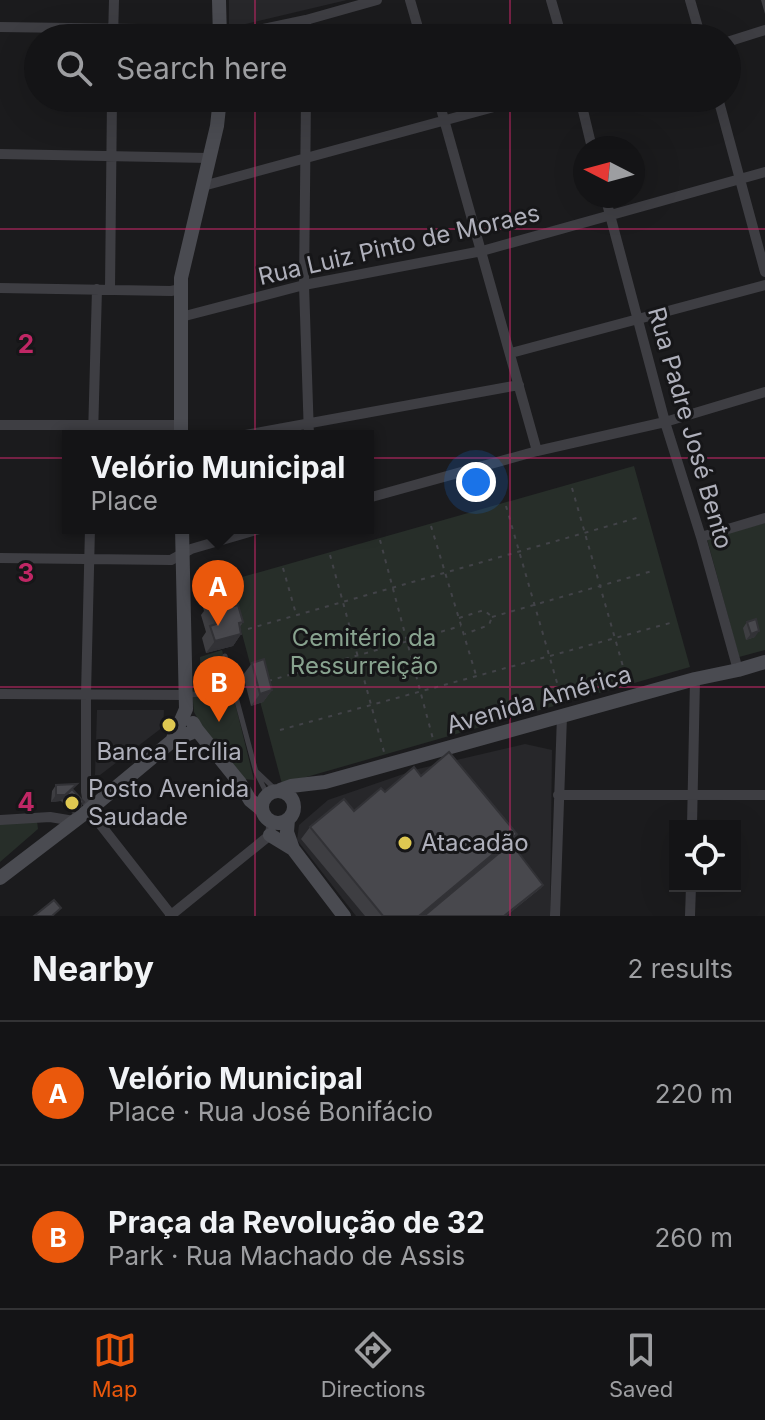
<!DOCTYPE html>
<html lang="en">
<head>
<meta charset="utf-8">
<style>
	body { margin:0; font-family:Inter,sans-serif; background:#1d1d1f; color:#f1f3f6 }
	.controls { position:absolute; right:24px; bottom:24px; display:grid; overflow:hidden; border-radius:0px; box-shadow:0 8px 32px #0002 }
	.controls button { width:72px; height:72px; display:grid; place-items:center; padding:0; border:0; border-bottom:2px solid #333335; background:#141416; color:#f1f3f6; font:40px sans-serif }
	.compass { position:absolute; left:573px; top:136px; width:72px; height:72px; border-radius:50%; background:#141416; box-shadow:0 8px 32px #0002; rotate:276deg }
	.you { position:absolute; left:476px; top:482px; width:28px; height:28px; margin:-20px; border:6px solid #fff; border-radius:50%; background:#1a73e8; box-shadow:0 0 0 12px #1a73e833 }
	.badge { display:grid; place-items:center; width:52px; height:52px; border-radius:50%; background:#ea580c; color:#fff; font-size:26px; font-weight:700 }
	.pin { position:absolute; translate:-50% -66px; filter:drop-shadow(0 2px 4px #0008) }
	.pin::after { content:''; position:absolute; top:42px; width:28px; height:24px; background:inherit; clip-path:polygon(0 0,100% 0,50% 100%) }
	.popup { position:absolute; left:62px; top:430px; width:312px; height:104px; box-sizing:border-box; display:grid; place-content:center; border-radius:0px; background:#141416; filter:drop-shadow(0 2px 6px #0005); font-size:26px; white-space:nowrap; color:#9d9ea1 }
	.popup b { font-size:30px; color:#f1f3f6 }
	.popup::after { content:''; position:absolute; left:50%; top:100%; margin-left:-16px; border:16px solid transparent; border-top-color:#141416 }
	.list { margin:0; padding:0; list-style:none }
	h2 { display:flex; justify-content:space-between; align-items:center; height:104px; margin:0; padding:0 32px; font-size:34px }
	h2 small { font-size:26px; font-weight:400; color:#9d9ea1 }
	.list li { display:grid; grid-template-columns:52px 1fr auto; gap:24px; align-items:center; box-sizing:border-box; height:144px; padding:0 32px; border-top:2px solid #333335 }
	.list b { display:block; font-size:30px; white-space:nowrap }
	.list p { margin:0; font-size:26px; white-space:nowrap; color:#9d9ea1 }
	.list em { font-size:26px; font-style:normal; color:#9d9ea1 }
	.icon { flex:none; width:44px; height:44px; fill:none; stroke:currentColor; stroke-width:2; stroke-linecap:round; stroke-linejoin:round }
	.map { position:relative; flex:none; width:765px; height:916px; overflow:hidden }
	.search { position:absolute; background:#141416; box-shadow:0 8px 32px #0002; left:24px; right:24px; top:24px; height:88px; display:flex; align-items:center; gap:20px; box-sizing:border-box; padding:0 28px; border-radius:44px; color:#9d9ea1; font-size:30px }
	.sheet { height:392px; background:#141416 }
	nav { display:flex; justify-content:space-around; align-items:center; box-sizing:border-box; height:112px; border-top:2px solid #333335; background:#141416; font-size:22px; color:#9d9ea1 }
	nav a { display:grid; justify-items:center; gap:4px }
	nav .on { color:#ea580c }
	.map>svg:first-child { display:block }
	.built { fill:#27272a }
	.green { fill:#272e29 }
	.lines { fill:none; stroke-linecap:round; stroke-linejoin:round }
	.path { stroke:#424348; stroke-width:2; stroke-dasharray:4 6; stroke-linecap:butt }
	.lane { stroke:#3e3e43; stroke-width:5 }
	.street { stroke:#3e3e43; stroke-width:10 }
	.secondary { stroke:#4a4b51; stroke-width:14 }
	.wall { fill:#3e3e42 }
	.shaded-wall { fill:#323236 }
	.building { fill:#48484d; stroke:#323236; stroke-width:2 }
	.grid { fill:none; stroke:#c02765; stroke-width:2; stroke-opacity:0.55 }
	.poi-dot { fill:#dfc851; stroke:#161618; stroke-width:3 }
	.labels { text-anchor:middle; stroke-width:6; stroke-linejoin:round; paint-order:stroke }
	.street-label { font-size:24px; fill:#afb0bb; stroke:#161618 }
	.park-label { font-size:24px; fill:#88a38f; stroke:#161618 }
	.poi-label { font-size:24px; fill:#afb0bb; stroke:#161618; text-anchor:start }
	.grid-label { font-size:26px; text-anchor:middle; font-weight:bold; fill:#c02765; stroke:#161618; stroke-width:6; stroke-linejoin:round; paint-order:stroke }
</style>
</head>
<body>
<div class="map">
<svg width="765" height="916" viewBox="0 0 765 916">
	<rect width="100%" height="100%" fill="#1b1b1d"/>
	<path class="built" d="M 229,0 L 347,0 L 229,28 Z
		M 97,710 L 164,710 L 163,727 L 100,775 L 95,775 Z
		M 525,744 L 552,750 L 550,916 L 356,916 L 297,840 L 299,825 L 328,800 L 418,769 Z"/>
	<path class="green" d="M 634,466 L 690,667 L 282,784 L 228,581 Z
		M 765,523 L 765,650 L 739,657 L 707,539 Z
		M 222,650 L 254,780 L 243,779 L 204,731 L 194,712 L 192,691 L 201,689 L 200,657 Z
		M 37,821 L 38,829 L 0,862 L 0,823 Z"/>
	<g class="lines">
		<path class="path" d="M 572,488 L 628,684
			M 506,506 L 562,700
			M 431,526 L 476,675
			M 380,540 L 433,739
			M 330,555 L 384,752
			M 283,568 L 296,614
			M 492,617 L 652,571
			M 459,618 L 484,610 L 492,617 L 489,625 L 465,634
			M 248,629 L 640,517
			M 268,681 L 461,626
			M 280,730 L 670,623"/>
		<path class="lane" d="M 225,656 L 256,772 L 267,794
			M 189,695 L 236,691
			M 257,772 L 276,790"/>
		<path class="street" d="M 410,0 L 421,38
			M 551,0 L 562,38
			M 690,0 L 701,38
			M 306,20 L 306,38
			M 0,27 L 208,30 L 229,36 L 306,20 L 377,0
			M 113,38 L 114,0
			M 727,42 L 765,30
			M 306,98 L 304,285 L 309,436
			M 438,98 L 537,451
			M 580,98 L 592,148
			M 718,98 L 765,272
			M 0,154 L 209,158
			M 203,186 L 527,98
			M 605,196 L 665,422 L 701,537 L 738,670
			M 0,288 L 171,291 L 181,289
			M 110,289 L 112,98
			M 181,317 L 304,285 L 482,251 L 765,172
			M 511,353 L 765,285
			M 0,425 L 181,425
			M 93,436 L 97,289
			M 240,436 L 519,385
			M 368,498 L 537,451 L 665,422 L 765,392
			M 90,528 L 86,694 L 86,792 L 89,810 L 172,916
			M 701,537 L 765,518
			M 0,558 L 171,560 L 191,549 L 263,528
			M 0,694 L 185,695
			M 558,795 L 765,795
			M 0,820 L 50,817 L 74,821
			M 692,826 L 695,679
			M 170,916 L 270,835 L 271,827 L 270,821
			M 555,916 L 562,716
			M 690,916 L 691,886"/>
		<path class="secondary" d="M 219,0 L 220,38
			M 181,436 L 181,278 L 217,126 L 220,98
			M 193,723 L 197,730 L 240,783 L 250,800 L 262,810
			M 172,741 L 186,709 L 182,528
			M 280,790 L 291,786 L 325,782 L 695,679 L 738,670 L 765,662
			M262 807a16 16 0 1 1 32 0a16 16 0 1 1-32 0Z
			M 288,819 L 287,832 L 293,849 L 344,916
			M 270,835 L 293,849
			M 0,878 L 89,810 L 172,741 L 197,730"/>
	</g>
	<path class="wall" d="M 761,0 L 765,0 L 765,14 Z
		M 208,585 L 234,606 L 243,622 L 240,627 L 241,634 L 233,646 L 206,653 L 202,638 L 206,632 L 201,615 L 204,611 L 200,597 Z
		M 747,622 L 755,637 L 746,640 L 743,628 Z
		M 252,663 L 272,690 L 263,702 L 251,706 L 243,675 Z
		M 421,776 L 511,843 L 543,885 L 541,888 L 506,916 L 365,916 L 301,839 L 310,827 L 354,811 L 385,792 Z
		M 56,785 L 73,790 L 82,806 L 73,814 L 61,801 L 51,802 L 52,791 Z"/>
	<path class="shaded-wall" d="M 759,631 L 755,637 L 746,640 L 751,634 Z
		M 241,634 L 233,646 L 206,653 L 215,641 Z
		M 272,690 L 263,702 L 251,706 L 260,694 Z
		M 77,784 L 72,790 L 60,801 L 51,802 L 56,795 Z
		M 517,834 L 509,846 L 425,916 L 419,916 Z
		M 543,885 L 506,916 L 504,916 Z"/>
	<path class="building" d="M 226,579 L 234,606 L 238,605 L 243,622 L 239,623 L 241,634 L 215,641 L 210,626 L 216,624 L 210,603 L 213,602 L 208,585 Z
		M 756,619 L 759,631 L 751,634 L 747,622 Z
		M 264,659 L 272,690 L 260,694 L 252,663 Z
		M 449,752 L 517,834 L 419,916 L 383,916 L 310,827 L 344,799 L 354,811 L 381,788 L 385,792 L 414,767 L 421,776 Z
		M 77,784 L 65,795 L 56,795 L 56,785 Z
		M 72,789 L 84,802 L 75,811 L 63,798 Z
		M 511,843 L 543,885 L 504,916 L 424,916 Z
		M 54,900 L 61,908 L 52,916 L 34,916 Z"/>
	<path class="grid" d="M 255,0 L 255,38M 510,0 L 510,38M 255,98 L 255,916M 510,98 L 510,916M 0,229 L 765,229M 0,458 L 765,458M 0,687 L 765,687"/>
	<g class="poi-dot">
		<circle cx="169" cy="725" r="8"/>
		<circle cx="72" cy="803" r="8"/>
		<circle cx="405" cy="843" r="8"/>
	</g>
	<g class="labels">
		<g class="street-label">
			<text transform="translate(399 245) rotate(-13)" y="8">Rua Luiz Pinto de Moraes</text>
			<text transform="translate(690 428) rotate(74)" y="8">Rua Padre José Bento</text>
			<text transform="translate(539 700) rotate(-16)" y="8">Avenida América</text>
		</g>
		<g class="park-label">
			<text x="364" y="646">Cemitério da<tspan x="364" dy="28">Ressurreição</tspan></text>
		</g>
		<g class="poi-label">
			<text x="169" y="760" text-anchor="middle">Banca Ercília</text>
			<text x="88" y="797">Posto Avenida<tspan x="88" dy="28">Saudade</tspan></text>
			<text x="421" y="851">Atacadão</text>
		</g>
	</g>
	<g class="grid-label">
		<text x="26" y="353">2</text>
		<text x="26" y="582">3</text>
		<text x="26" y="811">4</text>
	</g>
</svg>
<div class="controls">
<button><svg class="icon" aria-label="locate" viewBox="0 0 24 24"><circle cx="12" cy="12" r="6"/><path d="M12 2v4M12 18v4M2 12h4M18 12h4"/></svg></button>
</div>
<svg class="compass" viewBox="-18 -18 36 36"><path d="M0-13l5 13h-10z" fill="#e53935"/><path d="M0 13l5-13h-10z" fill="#9d9ea1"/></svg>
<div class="you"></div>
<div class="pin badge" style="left:218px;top:626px">A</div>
<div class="popup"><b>Velório Municipal</b>Place</div>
<div class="pin badge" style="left:219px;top:722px">B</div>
<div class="search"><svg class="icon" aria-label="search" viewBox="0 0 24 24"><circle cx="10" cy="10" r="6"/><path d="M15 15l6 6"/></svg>Search here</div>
</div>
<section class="sheet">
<h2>Nearby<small>2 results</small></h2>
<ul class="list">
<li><span class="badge">A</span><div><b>Velório Municipal</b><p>Place · Rua José Bonifácio</p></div><em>220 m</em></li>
<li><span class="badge">B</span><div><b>Praça da Revolução de 32</b><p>Park · Rua Machado de Assis</p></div><em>260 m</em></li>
</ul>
</section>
<nav>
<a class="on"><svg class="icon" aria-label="map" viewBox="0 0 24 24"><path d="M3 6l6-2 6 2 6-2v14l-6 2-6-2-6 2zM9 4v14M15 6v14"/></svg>Map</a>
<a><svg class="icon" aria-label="directions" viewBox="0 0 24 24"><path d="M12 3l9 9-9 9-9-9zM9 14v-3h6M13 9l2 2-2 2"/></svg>Directions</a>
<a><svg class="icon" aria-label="saved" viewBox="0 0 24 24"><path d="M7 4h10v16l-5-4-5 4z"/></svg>Saved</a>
</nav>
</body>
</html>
